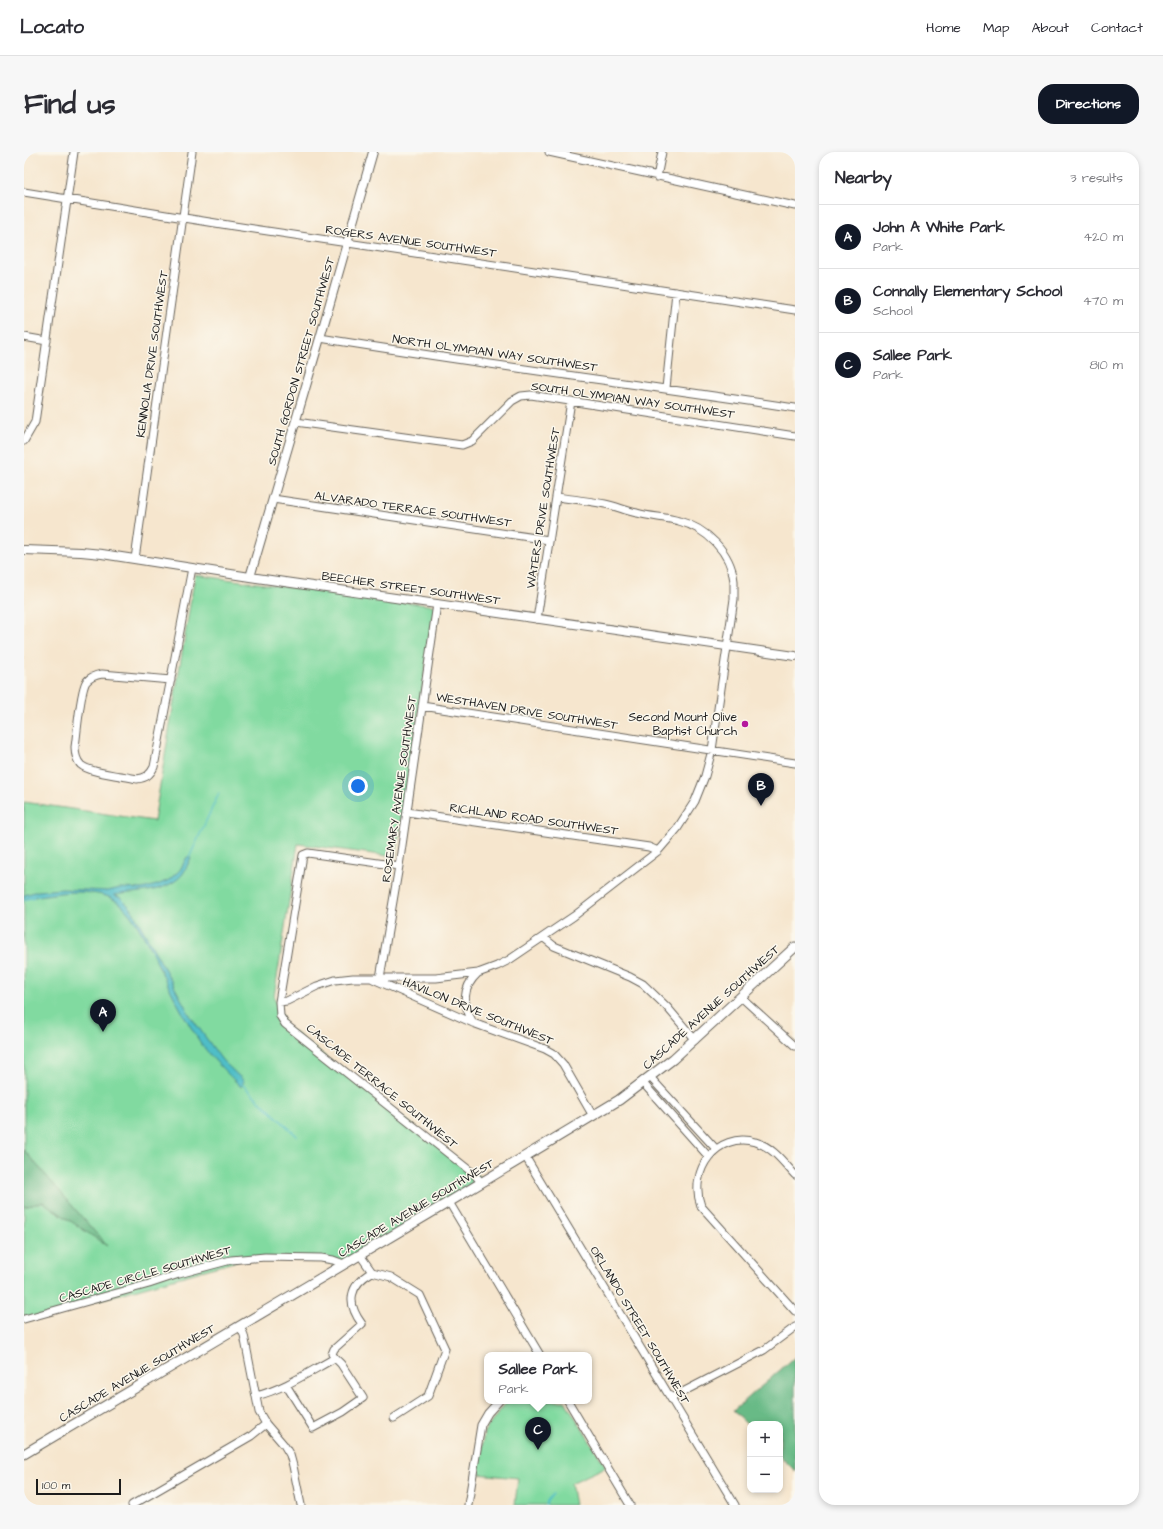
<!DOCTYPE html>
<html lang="en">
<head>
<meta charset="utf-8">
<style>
	body { margin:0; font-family:"Architects Daughter",sans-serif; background:#f7f7f7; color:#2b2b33 }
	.controls { position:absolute; right:12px; bottom:12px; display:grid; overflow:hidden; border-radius:8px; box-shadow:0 2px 6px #0003 }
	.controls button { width:36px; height:36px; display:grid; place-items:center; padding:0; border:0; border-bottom:1px solid #e1e1e2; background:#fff; color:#2b2b33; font:20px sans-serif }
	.scale { position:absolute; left:12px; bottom:10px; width:85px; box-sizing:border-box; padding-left:4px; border:2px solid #1c1c1c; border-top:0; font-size:11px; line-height:14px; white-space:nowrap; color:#1c1c1c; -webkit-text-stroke:3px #fbf7ec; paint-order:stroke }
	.you { position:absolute; left:334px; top:634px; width:14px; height:14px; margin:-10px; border:3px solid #fff; border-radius:50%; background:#1a73e8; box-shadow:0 0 0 6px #1a73e833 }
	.badge { display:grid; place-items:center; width:26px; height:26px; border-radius:50%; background:#111827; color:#fff; font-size:13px; font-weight:700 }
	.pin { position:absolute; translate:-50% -33px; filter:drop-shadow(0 1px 2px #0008) }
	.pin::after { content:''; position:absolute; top:21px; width:14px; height:12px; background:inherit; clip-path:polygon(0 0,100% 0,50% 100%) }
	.popup { position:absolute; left:460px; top:1200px; width:108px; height:52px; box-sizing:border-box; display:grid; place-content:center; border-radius:8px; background:#fff; filter:drop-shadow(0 1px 3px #0005); font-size:13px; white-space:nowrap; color:#7c7c81 }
	.popup b { font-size:15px; color:#2b2b33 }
	.popup::after { content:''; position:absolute; left:50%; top:100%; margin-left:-8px; border:8px solid transparent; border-top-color:#fff }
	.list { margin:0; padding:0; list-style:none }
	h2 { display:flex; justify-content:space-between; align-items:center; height:52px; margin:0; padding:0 16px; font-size:17px }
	h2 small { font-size:13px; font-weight:400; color:#7c7c81 }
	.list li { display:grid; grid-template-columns:26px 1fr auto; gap:12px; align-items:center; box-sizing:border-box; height:64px; padding:0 16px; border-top:1px solid #e1e1e2 }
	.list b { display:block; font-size:15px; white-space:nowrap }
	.list p { margin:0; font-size:13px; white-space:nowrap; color:#7c7c81 }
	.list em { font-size:13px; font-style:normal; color:#7c7c81 }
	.map { position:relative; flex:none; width:771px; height:1353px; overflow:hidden; border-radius:16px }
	header { display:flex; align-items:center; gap:24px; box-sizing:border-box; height:56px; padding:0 20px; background:#fff; border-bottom:1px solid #e1e1e2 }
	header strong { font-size:19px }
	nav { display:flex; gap:22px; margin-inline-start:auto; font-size:14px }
	.intro { display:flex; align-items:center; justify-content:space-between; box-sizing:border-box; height:96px; padding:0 24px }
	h1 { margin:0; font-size:28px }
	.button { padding:10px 18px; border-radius:16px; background:#111827; color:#fff; font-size:14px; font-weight:700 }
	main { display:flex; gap:24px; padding:0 24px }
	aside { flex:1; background:#fff; border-radius:16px; box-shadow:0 2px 6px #0003 }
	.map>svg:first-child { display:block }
	.green { fill:#81daa0; stroke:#4e7b5e }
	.forest { fill:#68ba86; stroke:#426b51 }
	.water { fill:#50bec7; stroke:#366d72 }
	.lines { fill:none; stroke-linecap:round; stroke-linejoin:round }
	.stream { stroke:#50bec7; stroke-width:1.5 }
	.minor-casing { stroke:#68635a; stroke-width:9 }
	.tertiary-casing { stroke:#68635a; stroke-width:10 }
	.secondary-casing { stroke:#68635a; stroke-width:11 }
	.minor { stroke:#fff; stroke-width:7 }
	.tertiary { stroke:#fff; stroke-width:8 }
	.secondary { stroke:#fff; stroke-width:9 }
	.poi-dot { fill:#b5179e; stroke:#fbf7ec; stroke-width:1.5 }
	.labels { text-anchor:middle; stroke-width:3; stroke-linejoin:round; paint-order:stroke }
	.street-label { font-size:12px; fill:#1c1c1c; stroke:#fbf7ec }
	.poi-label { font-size:12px; fill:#1c1c1c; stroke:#fbf7ec; text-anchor:end }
</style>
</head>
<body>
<header>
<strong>Locato</strong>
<nav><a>Home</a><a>Map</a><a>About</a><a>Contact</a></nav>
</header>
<div class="intro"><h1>Find us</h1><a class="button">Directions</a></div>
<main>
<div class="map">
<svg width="771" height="1353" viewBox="0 0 771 1353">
	<rect width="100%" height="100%" fill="#fbf7ec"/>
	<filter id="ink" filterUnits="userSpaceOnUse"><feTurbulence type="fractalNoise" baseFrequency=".025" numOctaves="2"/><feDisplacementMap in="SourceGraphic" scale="8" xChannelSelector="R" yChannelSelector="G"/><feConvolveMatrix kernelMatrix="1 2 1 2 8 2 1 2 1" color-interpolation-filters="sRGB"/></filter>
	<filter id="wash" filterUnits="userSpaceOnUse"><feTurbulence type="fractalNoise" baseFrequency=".012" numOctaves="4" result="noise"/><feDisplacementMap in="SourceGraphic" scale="16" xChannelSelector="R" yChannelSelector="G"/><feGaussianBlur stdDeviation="0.9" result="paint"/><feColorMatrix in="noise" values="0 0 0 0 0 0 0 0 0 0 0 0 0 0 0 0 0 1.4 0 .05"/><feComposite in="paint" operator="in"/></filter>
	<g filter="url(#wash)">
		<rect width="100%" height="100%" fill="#f6e6ce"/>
		<path class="green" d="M 171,423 L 411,454 L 372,705 L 274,692 L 250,845 L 262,874 L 461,1029 L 314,1114 L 296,1108 L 227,1105 L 0,1169 L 0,1055 L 19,1050 L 82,1093 L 0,998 L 0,650 L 130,669 Z
			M 486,1249 L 541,1249 L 582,1315 L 547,1331 L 551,1353 L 491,1353 L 494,1326 L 454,1322 L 460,1280 L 481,1252 Z"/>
		<path class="forest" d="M 0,998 L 83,1094 L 19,1050 L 0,1055 Z
			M 771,1205 L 771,1319 L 756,1304 L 756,1272 L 726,1272 L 726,1275 L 709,1259 Z"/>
		<path class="water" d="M 163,705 L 167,706 C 164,711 162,718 158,723 C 140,742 113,739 90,743 L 97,746 L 107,756 L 167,865 L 198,908 L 220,929 L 217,935 C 203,921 188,907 176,890 C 165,873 155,855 146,837 C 132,812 111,752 82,744 C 56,736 26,742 0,747 L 0,743 L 14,739 L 39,737 L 84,739 L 96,736 L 118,737 L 133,733 L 145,728 L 156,718 Z"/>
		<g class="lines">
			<path class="stream" d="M 165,706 L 195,641
				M 0,748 L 10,745
				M 217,931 L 273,984
				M 522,1353 L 523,1349 L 529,1342"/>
		</g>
	</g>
	<g filter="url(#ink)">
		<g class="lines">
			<g class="minor-casing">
				<path id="minor" d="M 525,0 L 771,54
					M 633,25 L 638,0
					M 0,40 L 210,74 L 771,158
					M 0,185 L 23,189
					M 296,186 C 454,212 613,232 771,256
					M 642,236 L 652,140
					M 272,270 L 438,293 L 448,289 L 488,249 L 497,244 L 507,243 L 771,284
					M 0,289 L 11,270 L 50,0
					M 249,347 L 525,388
					M 111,407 L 168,0
					M 513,467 L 547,249
					M 147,528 L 78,522 C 72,523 66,525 62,530 C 56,540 53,582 51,595 C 51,602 52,608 57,613 C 66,621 101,624 113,627 C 122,626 126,623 130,615 L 168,416
					M 398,554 L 771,611
					M 383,660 L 625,695 L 634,699
					M 375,714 L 284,701 L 279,703 L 255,850 L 256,864 L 261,872 L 450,1022 L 458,1031
					M 520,786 L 530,794 L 606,825 L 619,832 L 643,855 L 671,888
					M 356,826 L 375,714 L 413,452
					M 349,827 L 449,871 L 521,897 L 530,902 L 539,912 L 569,964
					M 717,845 L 771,894
					M 255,850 L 263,849 L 293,834 L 311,828 L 329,826 L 412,826 L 454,821 L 473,814 L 485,808 L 550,764 L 634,699 L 653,677 L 671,649 L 681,624 L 688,598 L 710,447 C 710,441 710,435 710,429 C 707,400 682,376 655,369 C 642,365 627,365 613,361 C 602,359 592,354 581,352 C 565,349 548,347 532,345
					M 449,871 C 439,852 437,837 454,821
					M 626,925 L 692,997
					M 619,931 L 684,1004
					M 501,1004 L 711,1353
					M 771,1023 C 760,1011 748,994 731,990 C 693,979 664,1019 677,1054 L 771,1159
					M 425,1050 L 516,1203
					M 336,1103 L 348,1120 L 367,1125 L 396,1143 L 421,1197 L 404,1244 L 370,1266
					M 0,1167 L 125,1132 L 155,1122 L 207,1108 L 241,1105 L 297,1106 L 309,1108 L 320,1112
					M 216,1174 L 220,1183 L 235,1260 L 242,1272 L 260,1293 L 266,1303 L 269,1314 L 277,1353
					M 262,1233 L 289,1276 L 319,1260 L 339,1246 L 317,1212 L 311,1206
					M 232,1244 C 260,1237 285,1220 311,1206 L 308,1202 L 310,1197 L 338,1172 C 322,1151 325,1133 348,1120
					M 647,1246 L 740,1198 L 771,1175
					M 544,1249 L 606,1353
					M 108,1353 L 227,1284 L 242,1272
					M 444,1353 L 457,1273 L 464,1261 L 475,1249"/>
			</g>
			<g class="tertiary-casing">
				<path id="tertiary" d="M 0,398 L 57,400 L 78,402 L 226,425 L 771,504
					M 226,425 L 296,186 L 349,0"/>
			</g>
			<g class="secondary-casing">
				<path id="secondary" d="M 0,1302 L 425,1050 L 595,948 L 649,907 L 771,795"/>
			</g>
			<use href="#minor" class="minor"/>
			<use href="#tertiary" class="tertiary"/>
			<use href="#secondary" class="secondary"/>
		</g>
	</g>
	<circle class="poi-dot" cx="721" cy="572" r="4"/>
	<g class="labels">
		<g class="street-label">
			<text transform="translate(387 89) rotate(8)" y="4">ROGERS AVENUE SOUTHWEST</text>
			<text transform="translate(471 201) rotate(8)" y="4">NORTH OLYMPIAN WAY SOUTHWEST</text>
			<text transform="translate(128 202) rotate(-82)" y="4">KENNOLIA DRIVE SOUTHWEST</text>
			<text transform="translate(277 209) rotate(-74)" y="4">SOUTH GORDON STREET SOUTHWEST</text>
			<text transform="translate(609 248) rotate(8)" y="4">SOUTH OLYMPIAN WAY SOUTHWEST</text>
			<text transform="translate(519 356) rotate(-81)" y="4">WATERS DRIVE SOUTHWEST</text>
			<text transform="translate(389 357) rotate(8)" y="4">ALVARADO TERRACE SOUTHWEST</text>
			<text transform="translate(387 436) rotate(8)" y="4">BEECHER STREET SOUTHWEST</text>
			<text transform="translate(503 559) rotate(9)" y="4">WESTHAVEN DRIVE SOUTHWEST</text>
			<text transform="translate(375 637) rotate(-82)" y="4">ROSEMARY AVENUE SOUTHWEST</text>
			<text transform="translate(510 667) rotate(8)" y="4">RICHLAND ROAD SOUTHWEST</text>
			<text transform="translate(687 855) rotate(-42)" y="4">CASCADE AVENUE SOUTHWEST</text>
			<text transform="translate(454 859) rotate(22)" y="4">HAVILON DRIVE SOUTHWEST</text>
			<text transform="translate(358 934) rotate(39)" y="4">CASCADE TERRACE SOUTHWEST</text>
			<text transform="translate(392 1056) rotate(-31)" y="4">CASCADE AVENUE SOUTHWEST</text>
			<text transform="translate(121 1122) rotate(-16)" y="4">CASCADE CIRCLE SOUTHWEST</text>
			<text transform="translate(616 1173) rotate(59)" y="4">ORLANDO STREET SOUTHWEST</text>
			<text transform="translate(113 1221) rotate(-31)" y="4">CASCADE AVENUE SOUTHWEST</text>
		</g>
		<g class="poi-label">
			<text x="713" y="569">Second Mount Olive<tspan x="713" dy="14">Baptist Church</tspan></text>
		</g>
	</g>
</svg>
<div class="controls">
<button>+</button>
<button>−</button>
</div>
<div class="scale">100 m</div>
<div class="you"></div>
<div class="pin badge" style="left:79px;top:880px">A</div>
<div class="pin badge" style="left:737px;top:654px">B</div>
<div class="pin badge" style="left:514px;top:1298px">C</div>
<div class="popup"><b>Sallee Park</b>Park</div>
</div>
<aside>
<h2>Nearby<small>3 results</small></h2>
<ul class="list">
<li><span class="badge">A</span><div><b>John A White Park</b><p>Park</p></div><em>420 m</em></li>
<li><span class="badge">B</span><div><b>Connally Elementary School</b><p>School</p></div><em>470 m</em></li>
<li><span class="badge">C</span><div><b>Sallee Park</b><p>Park</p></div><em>810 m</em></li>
</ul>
</aside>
</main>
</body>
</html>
